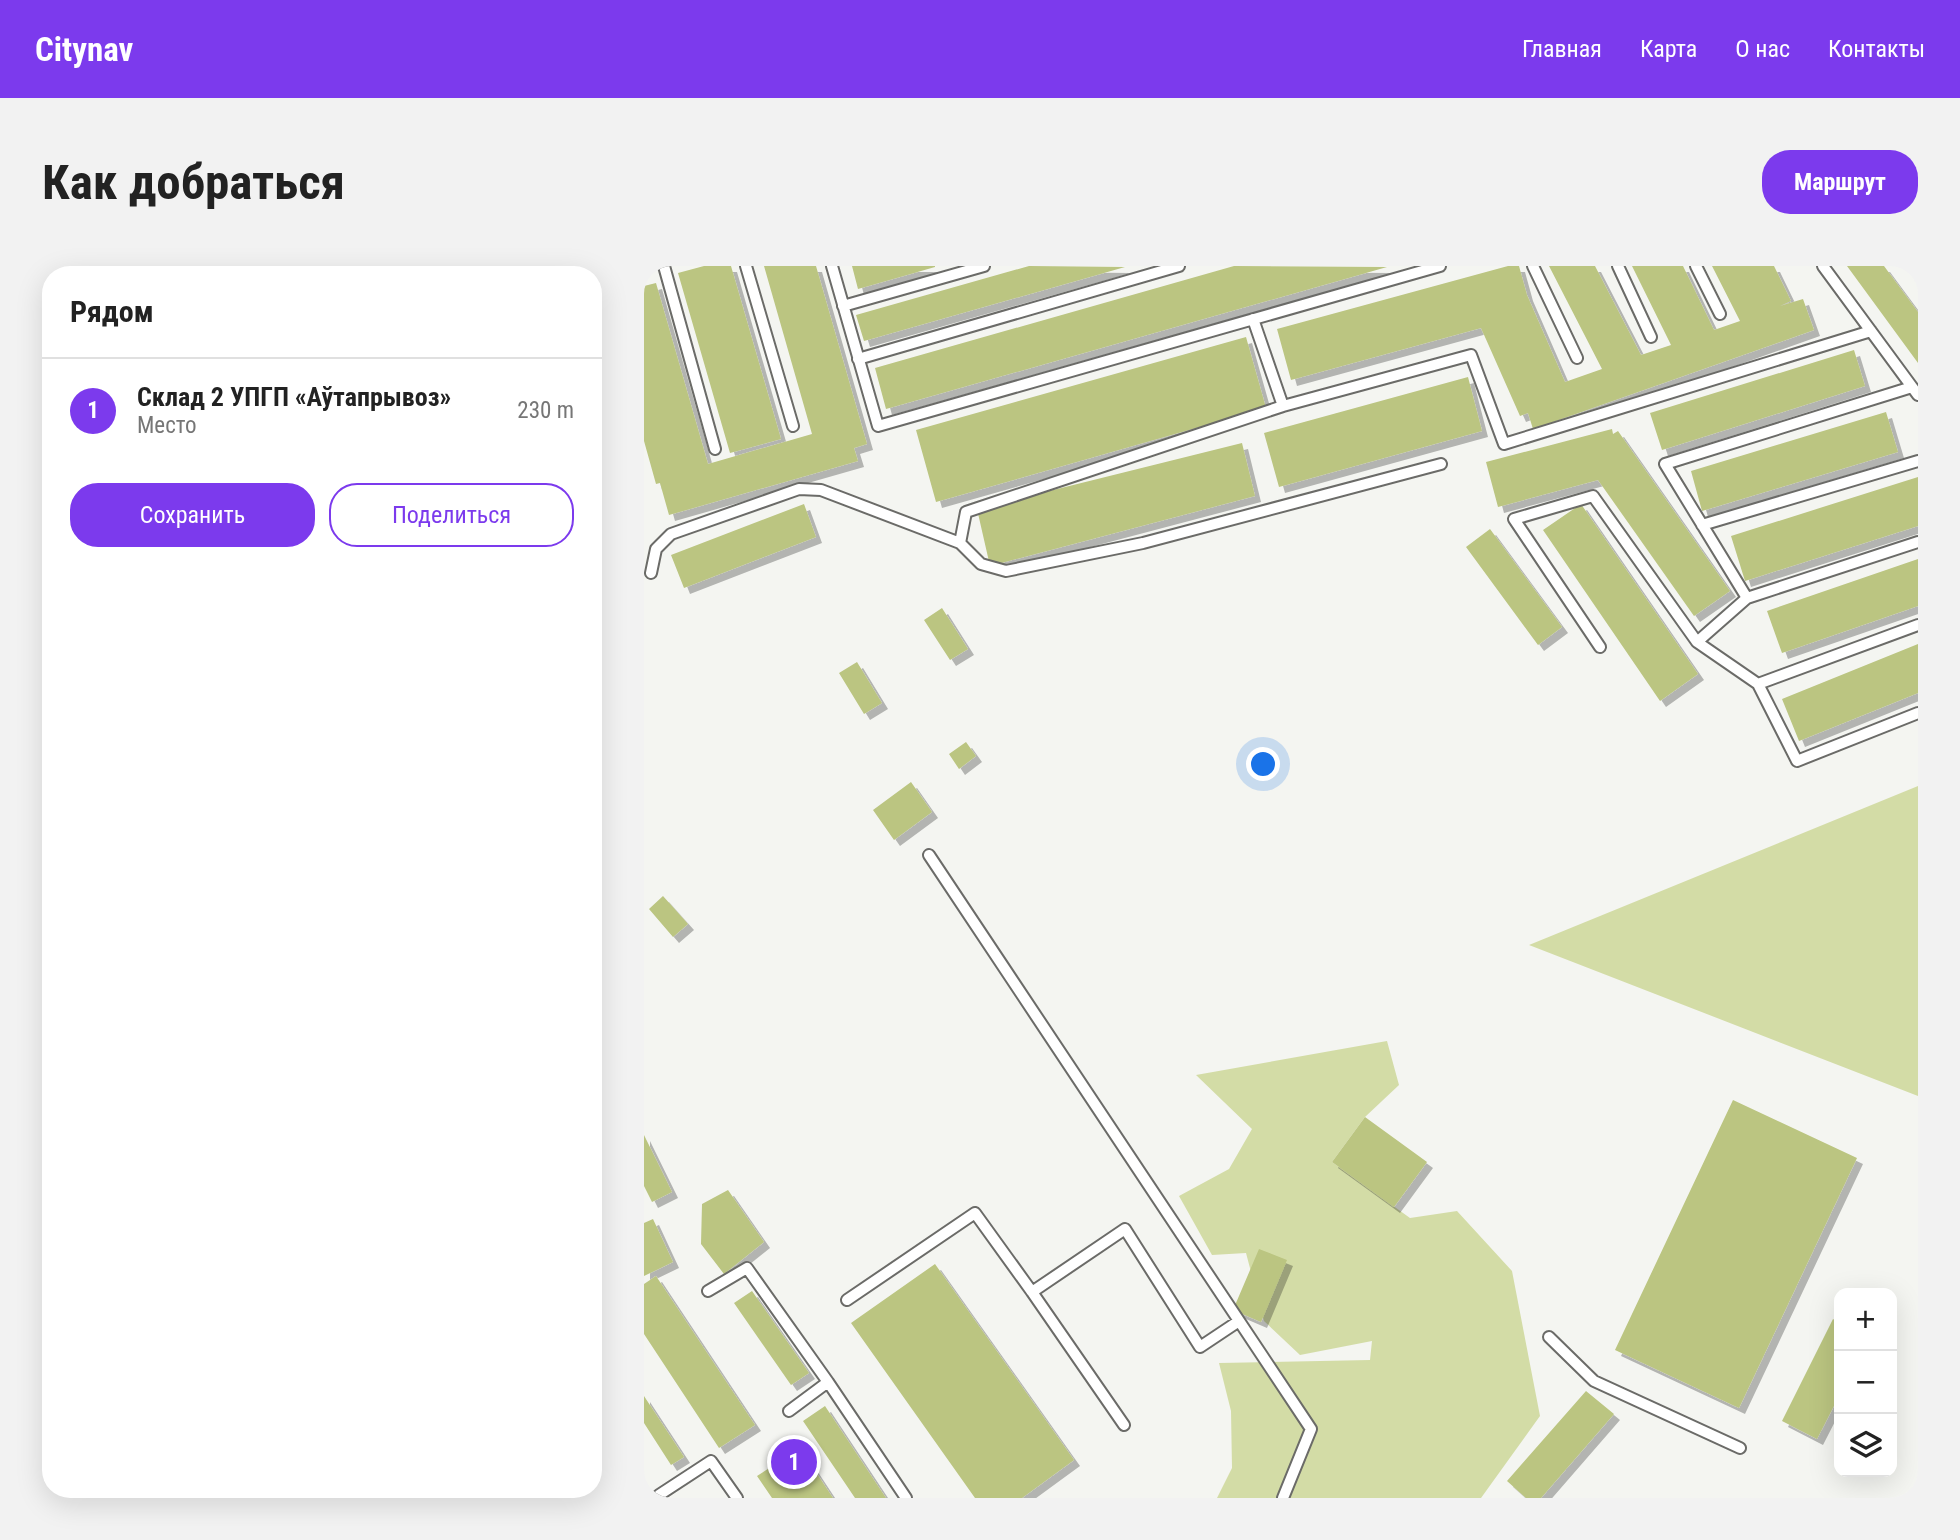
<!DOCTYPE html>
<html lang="ru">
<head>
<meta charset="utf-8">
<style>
	body { margin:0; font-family:"Roboto Condensed",sans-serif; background:#f2f2f2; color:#222 }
	.controls { position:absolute; right:21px; bottom:21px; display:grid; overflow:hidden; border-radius:14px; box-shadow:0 7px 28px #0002 }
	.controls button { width:63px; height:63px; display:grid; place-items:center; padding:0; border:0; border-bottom:2px solid #e0e0e0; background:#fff; color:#222; font:35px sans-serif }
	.you { position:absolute; left:620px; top:499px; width:24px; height:24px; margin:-18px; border:5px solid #fff; border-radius:50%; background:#1a73e8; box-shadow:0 0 0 10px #1a73e833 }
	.badge { display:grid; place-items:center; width:46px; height:46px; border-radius:50%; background:#7c3aed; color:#fff; font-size:23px; font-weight:700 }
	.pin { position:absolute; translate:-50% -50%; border:4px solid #fff; box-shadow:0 2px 7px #0006 }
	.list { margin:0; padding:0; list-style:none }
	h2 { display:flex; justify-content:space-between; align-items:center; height:91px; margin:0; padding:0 28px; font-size:30px }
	h2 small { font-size:23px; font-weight:400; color:#767676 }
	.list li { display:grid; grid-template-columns:46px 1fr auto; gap:21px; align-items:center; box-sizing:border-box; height:105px; padding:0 28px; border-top:2px solid #e0e0e0 }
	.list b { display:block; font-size:26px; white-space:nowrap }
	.list p { margin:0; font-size:23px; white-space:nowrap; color:#767676 }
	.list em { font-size:23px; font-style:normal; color:#767676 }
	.actions { display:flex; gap:14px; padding:21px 28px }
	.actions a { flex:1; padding:16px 0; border:2px solid #7c3aed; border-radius:28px; text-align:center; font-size:24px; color:#7c3aed }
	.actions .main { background:#7c3aed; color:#fff }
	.icon { flex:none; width:38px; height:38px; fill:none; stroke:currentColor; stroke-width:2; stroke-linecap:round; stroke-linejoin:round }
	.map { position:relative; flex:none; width:1274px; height:1232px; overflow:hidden; border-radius:28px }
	header { display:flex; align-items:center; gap:42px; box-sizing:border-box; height:98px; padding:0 35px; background:#7c3aed; color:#fff }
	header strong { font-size:33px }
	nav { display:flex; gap:38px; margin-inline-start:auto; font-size:24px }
	.intro { display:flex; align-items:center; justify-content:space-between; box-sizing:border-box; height:168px; padding:0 42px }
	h1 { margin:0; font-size:49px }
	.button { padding:18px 32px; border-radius:28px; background:#7c3aed; color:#fff; font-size:24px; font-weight:700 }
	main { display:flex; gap:42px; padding:0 42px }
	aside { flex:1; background:#fff; border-radius:28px; box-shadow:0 7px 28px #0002 }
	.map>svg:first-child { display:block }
	.green { fill:#d3dca6 }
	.building { fill:#bbc581; filter:url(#shadow) }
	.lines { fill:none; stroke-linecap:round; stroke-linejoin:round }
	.lane-casing { stroke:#6b6b68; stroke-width:14 }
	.lane { stroke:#fff; stroke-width:10 }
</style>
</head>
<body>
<header>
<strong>Citynav</strong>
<nav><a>Главная</a><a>Карта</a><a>О нас</a><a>Контакты</a></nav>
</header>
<div class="intro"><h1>Как добраться</h1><a class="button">Маршрут</a></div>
<main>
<aside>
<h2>Рядом<small></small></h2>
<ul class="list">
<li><span class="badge">1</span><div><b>Склад 2 УПГП «Аўтапрывоз»</b><p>Место</p></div><em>230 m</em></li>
</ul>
<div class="actions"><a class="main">Сохранить</a><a>Поделиться</a></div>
</aside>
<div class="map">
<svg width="1274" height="1232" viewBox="0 0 1274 1232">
	<defs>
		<filter id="shadow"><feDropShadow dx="6" dy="6" stdDeviation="0" flood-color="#0004"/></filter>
	</defs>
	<rect width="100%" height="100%" fill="#f4f5f1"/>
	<path class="green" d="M 1274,520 L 1274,830 L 885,679 Z
		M 743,775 L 755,819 L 721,851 L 688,896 L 766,952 L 813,945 L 868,1005 L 896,1150 L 837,1232 L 573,1232 L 588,1202 L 587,1145 L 575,1097 L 726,1094 L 728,1075 L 656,1089 L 620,1055 L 602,987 L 568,989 L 535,930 L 585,903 L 608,863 L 552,809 Z"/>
	<path class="building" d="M 60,0 L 87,0 L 137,173 L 86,187 L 34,7 Z
		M 120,0 L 172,0 L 223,178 L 210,182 L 214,195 L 25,249 L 16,217 L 12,218 L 0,175 L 0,20 L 12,17 L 64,198 L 168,168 Z
		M 208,0 L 291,0 L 291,1 L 214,23 Z
		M 385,0 L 481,1 L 220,75 L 212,49 Z
		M 590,0 L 743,1 L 242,143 L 231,102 Z
		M 864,0 L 875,0 L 883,29 L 921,116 L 958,103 L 905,0 L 951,0 L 997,89 L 1027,79 L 988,0 L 1039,0 L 1070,64 L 1096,55 L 1068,0 L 1130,0 L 1147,35 L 1136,40 L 1159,33 L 1170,64 L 889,163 L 884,147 L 876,150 L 837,62 L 647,114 L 633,63 Z
		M 1203,0 L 1240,0 L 1274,46 L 1274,97 Z
		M 602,71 L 622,142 L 292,236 L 272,164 Z
		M 1210,84 L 1221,120 L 1018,184 L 1006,147 Z
		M 824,111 L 838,165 L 635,221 L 620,167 Z
		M 1242,146 L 1254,186 L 1058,245 L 1047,205 Z
		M 968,163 L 969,168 L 974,165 L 1086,325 L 1050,350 L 954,214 L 854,241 L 842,196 Z
		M 598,177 L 611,230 L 346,300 L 333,243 Z
		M 1274,211 L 1274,260 L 1101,315 L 1087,270 Z
		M 160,238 L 172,271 L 40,322 L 27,289 Z
		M 937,238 L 1054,408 L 1016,435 L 899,264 Z
		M 846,263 L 918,361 L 894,379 L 822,281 Z
		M 1274,293 L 1274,340 L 1138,387 L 1123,345 Z
		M 298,342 L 324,383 L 306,394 L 280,354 Z
		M 1274,378 L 1274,427 L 1155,475 L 1138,433 Z
		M 213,396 L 238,437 L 220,448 L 195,407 Z
		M 322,476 L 332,490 L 315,503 L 305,488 Z
		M 267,516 L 288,546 L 250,574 L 229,544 Z
		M 19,630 L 44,658 L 29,671 L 5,643 Z
		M 1089,834 L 1213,892 L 1095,1142 L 971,1084 Z
		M 721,851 L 783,896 L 750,941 L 688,896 Z
		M 0,869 L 28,926 L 8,936 L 0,920 Z
		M 84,924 L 120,976 L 80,1008 L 57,978 L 58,938 Z
		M 9,953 L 29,996 L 0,1010 L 0,957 Z
		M 615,983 L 643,994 L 617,1056 L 589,1044 Z
		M 291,998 L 430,1194 L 378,1232 L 331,1232 L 207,1057 Z
		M 12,1010 L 111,1159 L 75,1182 L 0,1068 L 0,1018 Z
		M 108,1025 L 165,1107 L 147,1119 L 90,1037 Z
		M 1189,1053 L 1195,1057 L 1195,1130 L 1173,1173 L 1138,1155 Z
		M 942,1125 L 970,1148 L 897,1232 L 882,1232 L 863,1215 Z
		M 0,1130 L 40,1191 L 27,1199 L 0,1157 Z
		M 181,1140 L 242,1232 L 211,1232 L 159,1155 Z
		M 156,1182 L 189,1232 L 128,1232 L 113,1210 Z"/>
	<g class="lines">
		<g class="lane-casing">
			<path id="lane" d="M 20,0 L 71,183
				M 102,0 L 149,160
				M 188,0 L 234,160 L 796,0
				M 889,0 L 933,92
				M 974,0 L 1007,71
				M 1052,0 L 1076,48
				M 1179,0 L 1274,129
				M 199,40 L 340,0
				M 609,53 L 639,140 L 827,89 L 860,178 L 1227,65
				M 214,93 L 535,0
				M 1058,259 L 1274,195
				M 316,277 L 337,298 L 362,305 L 499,277 L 797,198
				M 7,307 L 12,283 L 27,268 L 155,223 L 177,224 L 316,277 L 322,246 L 639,140
				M 1103,332 L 1021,198 L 1268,121
				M 1053,376 L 1114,418 L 1274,359
				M 956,381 L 870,253 L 949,230 L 1053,376 L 1103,332 L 1274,276
				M 1114,418 L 1153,495 L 1274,447
				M 285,589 L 667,1163 L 639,1232
				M 64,1025 L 103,1002 L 184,1116 L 145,1145
				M 203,1034 L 331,947 L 388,1026
				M 905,1071 L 950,1115 L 1096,1182
				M 184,1116 L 262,1232
				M 480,1159 L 388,1026 L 481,963 L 556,1081 L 595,1055
				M 14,1232 L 15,1229 L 67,1195 L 93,1232"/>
		</g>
		<use href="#lane" class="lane"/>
	</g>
</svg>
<div class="controls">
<button>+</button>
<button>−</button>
<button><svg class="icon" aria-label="layers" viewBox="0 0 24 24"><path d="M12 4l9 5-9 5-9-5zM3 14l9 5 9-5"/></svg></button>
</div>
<div class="you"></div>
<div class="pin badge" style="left:150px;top:1196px">1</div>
</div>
</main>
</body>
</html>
